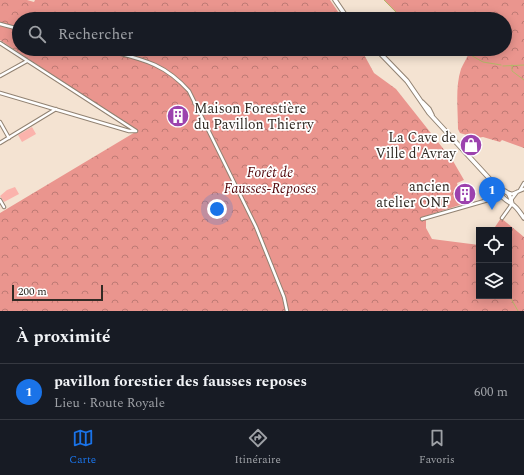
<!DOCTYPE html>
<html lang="fr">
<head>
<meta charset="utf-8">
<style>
	body { margin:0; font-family:Spectral,serif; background:#242831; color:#f1f3f6 }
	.controls { position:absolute; right:12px; bottom:12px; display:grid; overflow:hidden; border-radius:0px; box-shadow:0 2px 10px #0003 }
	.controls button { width:36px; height:36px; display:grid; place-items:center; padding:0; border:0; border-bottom:1px solid #363941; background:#171b24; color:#f1f3f6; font:20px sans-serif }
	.scale { position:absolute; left:12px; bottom:10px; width:91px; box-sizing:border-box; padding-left:4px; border:2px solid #322b25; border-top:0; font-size:11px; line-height:14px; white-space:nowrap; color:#322b25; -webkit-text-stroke:3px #fff; paint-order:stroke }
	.you { position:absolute; left:217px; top:209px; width:14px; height:14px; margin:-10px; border:3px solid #fff; border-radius:50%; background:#1a73e8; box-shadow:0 0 0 6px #1a73e833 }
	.badge { display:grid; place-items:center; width:26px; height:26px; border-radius:50%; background:#1a73e8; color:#fff; font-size:13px; font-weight:700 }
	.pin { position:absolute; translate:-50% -33px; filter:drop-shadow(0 1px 2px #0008) }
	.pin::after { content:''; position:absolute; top:21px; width:14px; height:12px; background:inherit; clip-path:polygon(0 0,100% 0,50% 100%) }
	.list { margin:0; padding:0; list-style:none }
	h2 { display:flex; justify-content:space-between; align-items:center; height:52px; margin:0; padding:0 16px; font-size:17px }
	h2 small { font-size:13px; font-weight:400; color:#9ea1a6 }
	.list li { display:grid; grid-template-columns:26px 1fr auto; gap:12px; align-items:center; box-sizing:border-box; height:56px; padding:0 16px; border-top:1px solid #363941 }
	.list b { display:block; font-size:15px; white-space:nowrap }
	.list p { margin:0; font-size:13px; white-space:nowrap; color:#9ea1a6 }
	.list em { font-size:13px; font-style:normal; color:#9ea1a6 }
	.icon { flex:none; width:22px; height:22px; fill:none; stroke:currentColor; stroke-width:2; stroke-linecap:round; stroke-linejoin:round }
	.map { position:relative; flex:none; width:524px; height:311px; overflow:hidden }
	.search { position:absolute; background:#171b24; box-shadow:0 2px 10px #0003; left:12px; right:12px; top:12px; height:44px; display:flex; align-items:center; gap:10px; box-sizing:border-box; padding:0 14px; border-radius:22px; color:#9ea1a6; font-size:15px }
	.sheet { height:108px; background:#171b24 }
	nav { display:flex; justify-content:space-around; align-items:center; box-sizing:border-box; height:56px; border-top:1px solid #363941; background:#171b24; font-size:11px; color:#9ea1a6 }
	nav a { display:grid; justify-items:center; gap:2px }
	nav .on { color:#1a73e8 }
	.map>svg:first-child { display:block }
	.green { fill:#fbb3ac }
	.forest { fill:url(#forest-crowns) }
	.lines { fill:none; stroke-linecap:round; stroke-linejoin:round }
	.stream { stroke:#b4b868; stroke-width:1 }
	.street-casing { stroke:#918272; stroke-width:4.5 }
	.secondary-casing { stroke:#918272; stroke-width:5.5 }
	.street { stroke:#fff; stroke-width:2.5 }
	.secondary { stroke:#fff; stroke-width:3.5 }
	.labels { text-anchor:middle; stroke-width:3.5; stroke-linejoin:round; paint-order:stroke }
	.poi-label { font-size:14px; fill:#322b25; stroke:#fff; text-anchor:end }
	.park-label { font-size:14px; font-style:italic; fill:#52060a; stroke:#fff }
</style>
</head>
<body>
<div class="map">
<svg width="524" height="311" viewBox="0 0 524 311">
	<defs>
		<pattern id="forest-crowns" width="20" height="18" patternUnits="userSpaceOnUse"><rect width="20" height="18" fill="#ea958e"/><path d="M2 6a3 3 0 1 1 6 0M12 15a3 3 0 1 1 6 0" fill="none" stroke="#be7a74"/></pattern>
	</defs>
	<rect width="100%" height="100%" fill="#f4e3d2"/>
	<path class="green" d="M 32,127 L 36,134 L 22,142 L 18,135 Z
		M 15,187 L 19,194 L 4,202 L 0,196 L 7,190 Z"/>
	<path class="forest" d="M 0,0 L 27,0 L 34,2 L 35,0 L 330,0 L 343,19 L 19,19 L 19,49 L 361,49 L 374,73 L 396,89 L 453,161 L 464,180 L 457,183 L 463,204 L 426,216 L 426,228 L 432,239 L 479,245 L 479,296 L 509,296 L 509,230 L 493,230 L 501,218 L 524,237 L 524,311 L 0,311 L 0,213 L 137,131 L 0,40 Z
		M 384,0 L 524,0 L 524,148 L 502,140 L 500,142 L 483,137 L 477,138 L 460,133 L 458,129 C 458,110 455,87 461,69 C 463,64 466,60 468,55 L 458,49 L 505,49 L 505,19 L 402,19 Z"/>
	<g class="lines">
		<path class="stream" d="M 384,0 L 403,19
			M 460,49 L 483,62 L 501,65
			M 512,65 L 512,71 L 524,80
			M 503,66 L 524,65
			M 509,295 L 518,311"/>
		<g class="street-casing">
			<path id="street" d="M 0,24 L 19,29
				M 0,43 L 136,131
				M 102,49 C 139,59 162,61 189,91 L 256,227 L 284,297 L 287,311
				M 0,76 L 27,61
				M 0,93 L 129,131 L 135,131
				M 0,122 L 9,138
				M 0,143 L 56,109
				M 520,190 L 524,183
				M 509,193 L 512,194 L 524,189
				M 0,200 L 4,207
				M 511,200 L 517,192
				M 502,218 L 512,204
				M 422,219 L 502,196"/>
		</g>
		<g class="secondary-casing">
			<path id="secondary" d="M 335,0 L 348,19
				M 376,49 L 407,81 L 429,113 L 499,189 C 501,198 506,200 512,204 C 517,207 521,214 524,218
				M 422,102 L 429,109 L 432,115
				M 499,189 C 509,192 510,194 512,204"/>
		</g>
		<use href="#street" class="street"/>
		<use href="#secondary" class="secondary"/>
	</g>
	<defs>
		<g id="building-disc" transform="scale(1.15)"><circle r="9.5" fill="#9c42ae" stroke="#fff"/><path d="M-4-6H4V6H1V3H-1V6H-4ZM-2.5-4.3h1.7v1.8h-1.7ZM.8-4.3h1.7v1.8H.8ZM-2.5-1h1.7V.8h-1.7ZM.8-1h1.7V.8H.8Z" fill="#fff"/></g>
		<g id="shop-disc" transform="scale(1.15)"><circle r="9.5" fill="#9c42ae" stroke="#fff"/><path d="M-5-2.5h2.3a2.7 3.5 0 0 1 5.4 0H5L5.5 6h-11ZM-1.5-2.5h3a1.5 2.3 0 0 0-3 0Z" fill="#fff"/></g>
	</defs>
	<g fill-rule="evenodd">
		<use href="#building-disc" x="178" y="116"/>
		<use href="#shop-disc" x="471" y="145"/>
		<use href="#building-disc" x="465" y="194"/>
	</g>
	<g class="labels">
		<g class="poi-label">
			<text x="194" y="113" text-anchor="start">Maison Forestière<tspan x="194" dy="16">du Pavillon Thierry</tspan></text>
			<text x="456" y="142">La Cave de<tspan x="456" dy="16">Ville d'Avray</tspan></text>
			<text x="450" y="191">ancien<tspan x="450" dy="16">atelier ONF</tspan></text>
		</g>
		<g class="park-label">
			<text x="270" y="177">Forêt de<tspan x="270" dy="16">Fausses-Reposes</tspan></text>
		</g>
	</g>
</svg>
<div class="controls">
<button><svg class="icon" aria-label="locate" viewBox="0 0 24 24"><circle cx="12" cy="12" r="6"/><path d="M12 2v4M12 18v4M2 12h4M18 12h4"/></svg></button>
<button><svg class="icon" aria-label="layers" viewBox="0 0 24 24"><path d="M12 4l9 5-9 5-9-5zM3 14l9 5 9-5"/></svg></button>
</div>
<div class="scale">200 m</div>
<div class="you"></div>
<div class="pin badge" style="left:492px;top:210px">1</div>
<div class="search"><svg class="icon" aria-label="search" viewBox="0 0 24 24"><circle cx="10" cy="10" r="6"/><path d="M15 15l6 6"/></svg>Rechercher</div>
</div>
<section class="sheet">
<h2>À proximité<small></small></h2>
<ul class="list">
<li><span class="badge">1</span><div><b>pavillon forestier des fausses reposes</b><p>Lieu · Route Royale</p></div><em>600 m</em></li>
</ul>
</section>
<nav>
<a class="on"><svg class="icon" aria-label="map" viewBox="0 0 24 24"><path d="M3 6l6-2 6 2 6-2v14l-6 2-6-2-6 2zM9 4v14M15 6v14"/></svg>Carte</a>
<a><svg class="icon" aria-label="directions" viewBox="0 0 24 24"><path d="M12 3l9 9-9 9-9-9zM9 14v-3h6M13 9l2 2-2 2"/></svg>Itinéraire</a>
<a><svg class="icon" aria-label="saved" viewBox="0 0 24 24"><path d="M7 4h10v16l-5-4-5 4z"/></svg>Favoris</a>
</nav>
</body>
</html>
